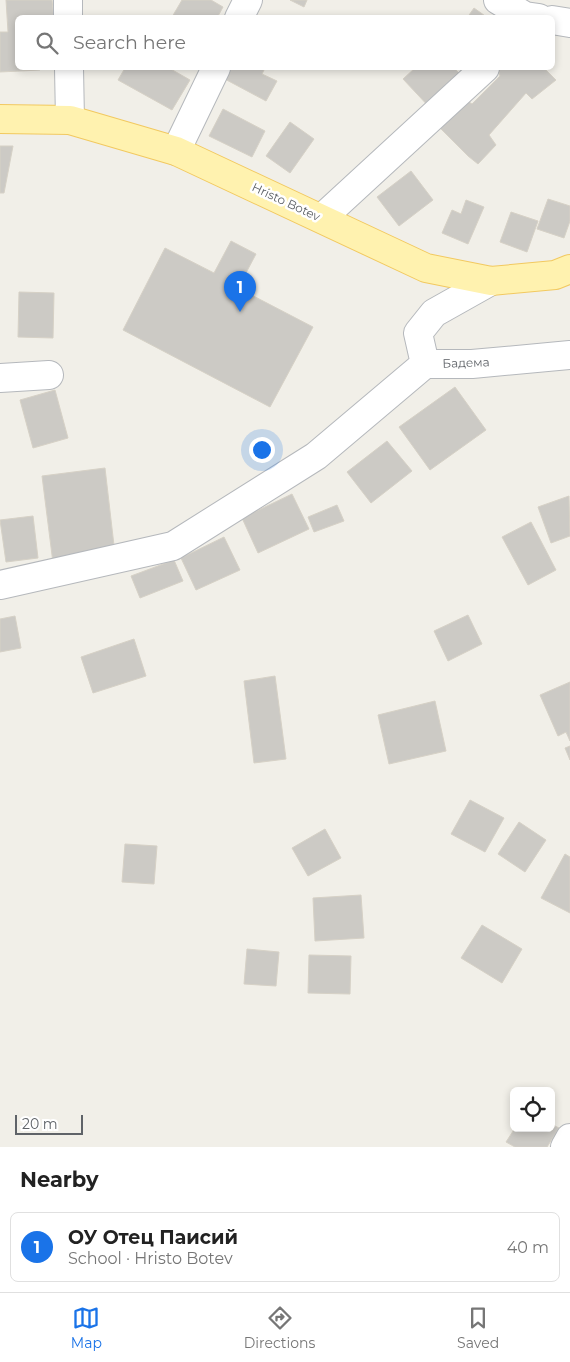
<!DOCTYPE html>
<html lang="en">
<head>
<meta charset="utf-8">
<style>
	body { margin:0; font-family:Montserrat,sans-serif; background:#f2f2f2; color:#222 }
	.controls { position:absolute; right:15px; bottom:15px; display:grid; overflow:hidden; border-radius:8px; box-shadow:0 2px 8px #0003 }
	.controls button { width:45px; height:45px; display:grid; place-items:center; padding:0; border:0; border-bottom:1px solid #e0e0e0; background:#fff; color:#222; font:25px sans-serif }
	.scale { position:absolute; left:15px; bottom:12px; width:68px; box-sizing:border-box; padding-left:5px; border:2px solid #5f6368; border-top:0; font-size:14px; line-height:18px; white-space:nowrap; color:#5f6368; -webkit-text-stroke:4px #fff; paint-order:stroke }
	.you { position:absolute; left:261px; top:449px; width:18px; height:18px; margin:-12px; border:4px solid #fff; border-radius:50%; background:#1a73e8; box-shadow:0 0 0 8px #1a73e833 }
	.badge { display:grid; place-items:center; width:32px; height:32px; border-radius:50%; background:#1a73e8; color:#fff; font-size:16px; font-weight:700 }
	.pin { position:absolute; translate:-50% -41px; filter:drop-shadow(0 1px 2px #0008) }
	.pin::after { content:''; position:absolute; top:26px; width:18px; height:15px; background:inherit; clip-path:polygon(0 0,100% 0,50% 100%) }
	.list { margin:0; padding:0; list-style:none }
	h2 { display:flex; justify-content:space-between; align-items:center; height:65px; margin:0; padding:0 20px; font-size:21px }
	h2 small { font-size:16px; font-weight:400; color:#767676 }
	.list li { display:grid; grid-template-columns:32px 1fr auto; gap:15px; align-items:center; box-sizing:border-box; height:70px; margin:0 10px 10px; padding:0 10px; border:1px solid #e0e0e0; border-radius:8px }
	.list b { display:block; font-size:19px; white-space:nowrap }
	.list p { margin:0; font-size:16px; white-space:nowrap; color:#767676 }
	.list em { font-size:16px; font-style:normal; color:#767676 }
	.icon { flex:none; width:28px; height:28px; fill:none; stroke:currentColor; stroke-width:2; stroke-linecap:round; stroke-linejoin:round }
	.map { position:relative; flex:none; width:570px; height:1147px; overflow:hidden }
	.search { position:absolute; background:#fff; box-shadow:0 2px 8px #0003; left:15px; right:15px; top:15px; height:55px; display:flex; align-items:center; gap:12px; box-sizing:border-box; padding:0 18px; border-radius:8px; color:#767676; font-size:19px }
	.sheet { height:145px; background:#fff }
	nav { display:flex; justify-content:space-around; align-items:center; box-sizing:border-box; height:70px; border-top:1px solid #e0e0e0; background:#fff; font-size:14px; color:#767676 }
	nav a { display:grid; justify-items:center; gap:2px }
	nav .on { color:#1a73e8 }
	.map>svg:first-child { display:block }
	.building { fill:#cccac5; stroke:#d6d1c6 }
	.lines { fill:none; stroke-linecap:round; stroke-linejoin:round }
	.minor-casing { stroke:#b5b8bc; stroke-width:30 }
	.major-casing { stroke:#f2c960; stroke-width:30 }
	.minor { stroke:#fff; stroke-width:28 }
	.major { stroke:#fff2af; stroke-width:28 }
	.labels { text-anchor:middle; stroke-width:5; stroke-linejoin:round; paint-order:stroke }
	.street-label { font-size:12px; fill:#5f6368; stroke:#fff }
</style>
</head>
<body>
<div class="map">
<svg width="570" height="1147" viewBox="0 0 570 1147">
	<rect width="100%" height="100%" fill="#f1efe8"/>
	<path class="building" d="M 6,0 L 52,0 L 54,18 L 18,18 L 18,68 L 40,68 L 40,70 L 0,72 L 0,32 L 8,32 Z
		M 182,0 L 211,0 L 223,7 L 217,18 L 173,18 L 172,17 Z
		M 290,0 L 307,0 L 304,7 Z
		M 474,8 L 488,18 L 467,18 Z
		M 125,68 L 169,68 L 190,80 L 172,110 L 118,80 Z
		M 226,68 L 265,68 L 262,74 L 277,81 L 266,101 L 221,77 Z
		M 415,68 L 454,68 L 465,79 L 432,110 L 403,79 Z
		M 498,68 L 544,68 L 556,80 L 532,99 L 526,93 L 489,135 L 496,145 L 478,164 L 468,156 L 439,127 L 465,99 L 472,104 L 500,76 Z
		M 223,109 L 265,131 L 252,157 L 209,136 Z
		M 290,122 L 314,139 L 290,173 L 266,156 Z
		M 0,146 L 13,146 L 4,193 L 0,193 Z
		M 411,171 L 433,200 L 399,226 L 377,197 Z
		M 548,199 L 570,206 L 570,221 L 564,238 L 537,229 Z
		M 466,200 L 484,207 L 468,244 L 442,233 L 452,210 L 461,214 Z
		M 511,212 L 538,221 L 527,252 L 500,242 Z
		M 231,241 L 256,254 L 238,288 L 313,327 L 270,407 L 123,330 L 165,248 L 214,273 Z
		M 19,292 L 54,293 L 53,338 L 18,337 Z
		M 455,387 L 486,430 L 430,470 L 399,427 Z
		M 55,390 L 68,438 L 33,448 L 20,400 Z
		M 387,441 L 412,471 L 371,503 L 347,472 Z
		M 105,468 L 115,554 L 53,563 L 42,476 Z
		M 292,494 L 309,529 L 258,553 L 242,518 Z
		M 569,496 L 570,536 L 551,543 L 538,507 Z
		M 337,505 L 344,521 L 314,532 L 308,517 Z
		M 33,516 L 38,558 L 6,562 L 0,520 Z
		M 531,522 L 556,570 L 528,585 L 502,537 Z
		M 224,537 L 240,570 L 196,590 L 181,558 Z
		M 174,560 L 183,581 L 140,598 L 131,576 Z
		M 468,615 L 482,644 L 448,661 L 434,631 Z
		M 15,616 L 21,648 L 0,652 L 0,619 Z
		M 134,639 L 146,676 L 93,693 L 81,657 Z
		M 275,676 L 286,759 L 254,763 L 244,681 Z
		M 570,682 L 570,741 L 566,732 L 558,736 L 540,695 Z
		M 435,701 L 446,751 L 389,764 L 378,715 Z
		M 570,746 L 570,760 L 565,748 Z
		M 470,800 L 504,818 L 485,852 L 451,834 Z
		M 519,822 L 546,840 L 525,872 L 498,854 Z
		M 325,829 L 341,858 L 308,876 L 292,848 Z
		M 125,844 L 157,846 L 154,884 L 122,882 Z
		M 565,854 L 570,857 L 570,913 L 541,898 Z
		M 361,895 L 364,938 L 315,941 L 313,898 Z
		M 482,925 L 522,949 L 502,983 L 461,958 Z
		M 247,949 L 279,952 L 276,986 L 244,984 Z
		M 309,955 L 351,956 L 350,994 L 308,993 Z
		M 551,1124 L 559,1128 L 547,1147 L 515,1147 L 506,1142 L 515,1128 L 551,1128 Z"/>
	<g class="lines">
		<g class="minor-casing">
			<path id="minor" d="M 68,0 L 68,18
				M 498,0 L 525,16 L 539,18
				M 239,18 L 248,0
				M 552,20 L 570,23
				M 69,68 L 70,120
				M 176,151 L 216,68
				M 322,218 L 485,68
				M 491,281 L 434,313 L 418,333 L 425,364 L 472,364 L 570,355
				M 0,378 L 49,375
				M 0,585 L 173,546 L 316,456 L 425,364
				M 565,1147 L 570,1138"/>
		</g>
		<g class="major-casing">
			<path id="major" d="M 0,119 L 70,120 L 176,151 L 426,268 L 491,281 L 555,275 L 570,269"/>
		</g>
		<use href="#minor" class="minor"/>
		<use href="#major" class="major"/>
	</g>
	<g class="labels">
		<g class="street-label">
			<text transform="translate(286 202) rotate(25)" y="4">Hristo Botev</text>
			<text transform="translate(466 363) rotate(-2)" y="4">Бадема</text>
		</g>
	</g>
</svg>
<div class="controls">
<button><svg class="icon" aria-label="locate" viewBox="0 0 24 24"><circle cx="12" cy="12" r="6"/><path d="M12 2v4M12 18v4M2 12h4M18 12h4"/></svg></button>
</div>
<div class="scale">20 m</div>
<div class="you"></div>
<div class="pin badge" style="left:240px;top:312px">1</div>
<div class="search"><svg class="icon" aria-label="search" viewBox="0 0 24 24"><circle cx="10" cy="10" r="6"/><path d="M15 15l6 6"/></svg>Search here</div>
</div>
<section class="sheet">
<h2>Nearby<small></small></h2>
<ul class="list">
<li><span class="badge">1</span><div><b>ОУ Отец Паисий</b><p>School · Hristo Botev</p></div><em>40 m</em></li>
</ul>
</section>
<nav>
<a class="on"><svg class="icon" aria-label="map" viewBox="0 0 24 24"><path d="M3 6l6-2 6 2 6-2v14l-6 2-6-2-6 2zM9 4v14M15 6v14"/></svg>Map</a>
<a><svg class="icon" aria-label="directions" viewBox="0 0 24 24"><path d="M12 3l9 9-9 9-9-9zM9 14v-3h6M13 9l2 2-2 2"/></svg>Directions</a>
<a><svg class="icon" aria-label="saved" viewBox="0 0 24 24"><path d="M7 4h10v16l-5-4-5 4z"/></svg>Saved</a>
</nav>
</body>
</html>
